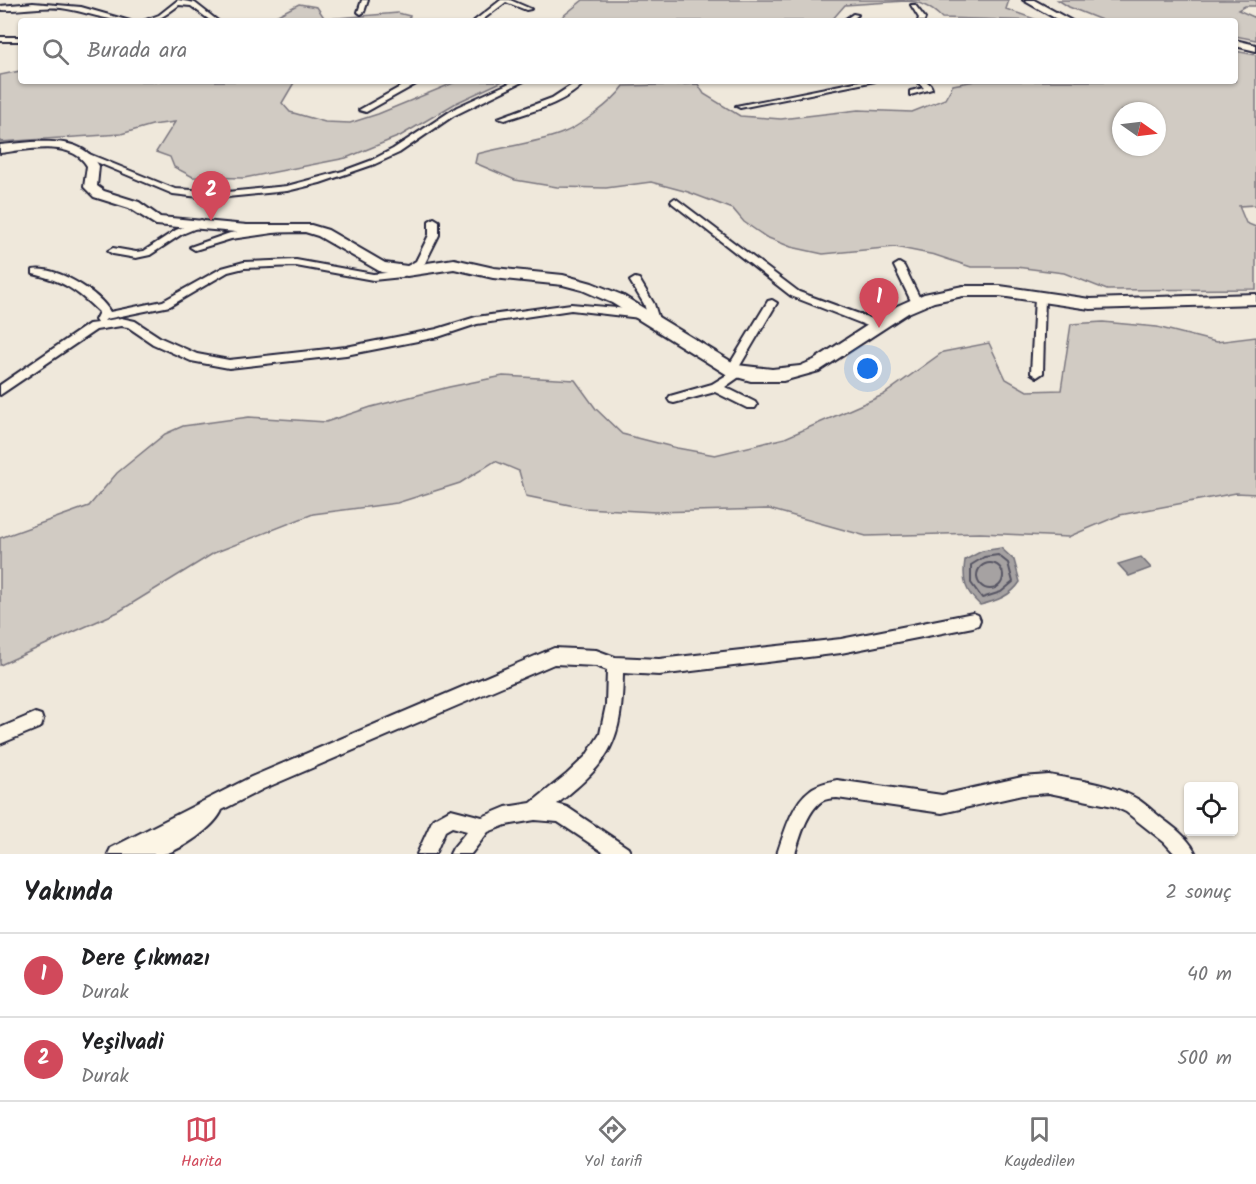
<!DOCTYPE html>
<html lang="tr">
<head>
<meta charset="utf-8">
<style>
	body { margin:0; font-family:Kalam,sans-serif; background:#f6f6f6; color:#202124 }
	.controls { position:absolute; right:18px; bottom:18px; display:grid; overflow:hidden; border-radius:6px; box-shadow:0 2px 4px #0004 }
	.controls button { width:54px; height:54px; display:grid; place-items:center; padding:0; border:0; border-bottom:2px solid #e0e0e0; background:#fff; color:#202124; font:30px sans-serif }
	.compass { position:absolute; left:1112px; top:102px; width:54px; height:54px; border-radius:50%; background:#fff; box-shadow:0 2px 4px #0004; rotate:104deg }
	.you { position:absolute; left:868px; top:369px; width:21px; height:21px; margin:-15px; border:4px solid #fff; border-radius:50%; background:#1a73e8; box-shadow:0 0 0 9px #1a73e833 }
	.badge { display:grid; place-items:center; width:39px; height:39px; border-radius:50%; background:#d1495b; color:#fff; font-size:20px; font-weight:700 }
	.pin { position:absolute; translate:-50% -50px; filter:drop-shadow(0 2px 3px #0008) }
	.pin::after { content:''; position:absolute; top:32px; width:21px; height:18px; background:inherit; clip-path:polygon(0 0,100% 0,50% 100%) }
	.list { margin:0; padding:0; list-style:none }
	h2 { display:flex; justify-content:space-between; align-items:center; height:78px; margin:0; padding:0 24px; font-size:26px }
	h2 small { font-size:20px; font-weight:400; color:#757577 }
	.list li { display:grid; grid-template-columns:39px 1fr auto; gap:18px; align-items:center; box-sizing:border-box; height:84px; padding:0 24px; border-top:2px solid #e0e0e0 }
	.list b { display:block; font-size:22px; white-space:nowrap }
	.list p { margin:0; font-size:20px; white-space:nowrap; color:#757577 }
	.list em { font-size:20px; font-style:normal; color:#757577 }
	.icon { flex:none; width:33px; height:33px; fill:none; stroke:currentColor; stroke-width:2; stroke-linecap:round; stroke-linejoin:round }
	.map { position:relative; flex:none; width:1256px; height:854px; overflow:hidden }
	.search { position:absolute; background:#fff; box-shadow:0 2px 4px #0004; left:18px; right:18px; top:18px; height:66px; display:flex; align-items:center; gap:15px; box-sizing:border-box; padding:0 21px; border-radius:6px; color:#757577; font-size:22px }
	.sheet { height:246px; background:#fff }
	nav { display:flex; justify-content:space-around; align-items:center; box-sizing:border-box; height:84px; border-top:2px solid #e0e0e0; background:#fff; font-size:16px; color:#757577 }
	nav a { display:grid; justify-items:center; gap:3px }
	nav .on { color:#d1495b }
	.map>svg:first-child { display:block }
	.green { fill:#d1cbc3; stroke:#7a767f; stroke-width:1.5; fill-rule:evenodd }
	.water { fill:#a6a2a2; stroke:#716f79; stroke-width:1.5 }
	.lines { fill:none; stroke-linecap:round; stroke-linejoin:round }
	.shore { stroke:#575564; stroke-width:2 }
	.street-casing { stroke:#22223b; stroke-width:4 }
	.secondary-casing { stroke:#22223b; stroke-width:4 }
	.street { fill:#fcf5e5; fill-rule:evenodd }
	.secondary { fill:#fcf5e5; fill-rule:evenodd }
</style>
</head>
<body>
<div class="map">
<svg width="1256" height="854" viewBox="0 0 1256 854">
	<rect width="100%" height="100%" fill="#efe8db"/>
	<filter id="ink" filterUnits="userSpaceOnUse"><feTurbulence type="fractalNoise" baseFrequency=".0167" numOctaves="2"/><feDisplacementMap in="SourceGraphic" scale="12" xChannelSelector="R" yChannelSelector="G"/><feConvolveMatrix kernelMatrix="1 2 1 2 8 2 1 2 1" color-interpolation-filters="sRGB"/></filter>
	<g filter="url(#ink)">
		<path class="green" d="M 583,0 L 1009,0 L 1006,9 L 1040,21 L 942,18 C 932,8 920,1 905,1 L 845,5 L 831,21 L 557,21 Z
			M 1058,0 L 1256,0 L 1256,6 L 1245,6 L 1238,10 L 1256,18 L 1256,40 L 1235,36 L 1235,21 L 1104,21 L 1069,7 Z
			M 299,4 L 317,7 L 325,19 L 398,13 L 410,16 L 407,21 L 266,21 Z
			M 1235,51 L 1256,55 L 1256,205 L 1239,206 L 1246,223 L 1256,227 L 1256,289 L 1107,290 L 1064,273 L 1016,267 L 971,267 L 935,255 L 895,247 L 823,254 L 791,247 L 766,237 L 744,222 L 733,209 L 688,192 L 651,182 L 606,188 L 557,187 L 515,180 L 475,163 L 477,154 C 504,147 534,143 560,134 C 578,128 613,102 624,86 L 698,84 L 704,94 L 740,116 L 781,119 L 858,110 L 912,112 L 945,99 L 953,85 L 975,81 L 1235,81 ZM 1121,111 L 1157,111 L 1157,147 L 1121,147 Z
			M 20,71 L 21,81 L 295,81 L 282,103 L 290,112 L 325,122 L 350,123 L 378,114 L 458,81 L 503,81 L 456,103 L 400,136 L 346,158 L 244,178 L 193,177 L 174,167 L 170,157 L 156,152 L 175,122 L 152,125 L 121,134 L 0,142 L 0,75 Z
			M 1103,322 L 1157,327 L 1216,342 L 1256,337 L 1256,494 L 1236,493 L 1120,515 L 1068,537 L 980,533 L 866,536 L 769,509 L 655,512 L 584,508 L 526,496 L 519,471 L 495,461 L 460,483 L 397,503 L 313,514 L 214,553 L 118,612 L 0,665 L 0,538 L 89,506 L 117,473 L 165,434 L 183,426 L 249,417 L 326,422 L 371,407 L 449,387 L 503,376 L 575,380 L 596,409 L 622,434 L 677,448 L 715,455 L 785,438 L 883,395 L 943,352 L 989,343 L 1006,379 L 1027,391 L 1061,390 L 1071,324 Z"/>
		<path class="water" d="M 1001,548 L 1014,560 L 1020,582 C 1011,596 996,601 980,605 C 965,591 962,581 965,560 L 982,551 Z
			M 1141,557 L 1151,568 L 1129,576 L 1118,564 Z"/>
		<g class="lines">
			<path class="shore" d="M 998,555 L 1008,563 L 1013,582 L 1001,592 L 982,598 L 971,583 L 971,565 L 984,557 Z
				M977 576a13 13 0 1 1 26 0a13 13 0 1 1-26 0Z"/>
			<g class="street-casing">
				<path id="street" d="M 178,0 L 195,3 L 218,21 L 211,21 L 191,6 L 179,5 C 167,14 159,21 143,21 L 159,15 Z
					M 362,0 L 368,0 L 364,12 L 361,14 L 358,12 Z
					M 501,0 L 510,0 L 531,9 L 526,10 L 506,2 L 481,21 L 474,21 Z
					M 33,3 L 81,7 L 130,21 C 107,21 84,11 61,8 C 40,6 21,11 0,10 L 0,6 Z
					M 911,5 L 915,5 L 925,18 L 924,21 L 918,21 L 919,18 Z
					M 853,14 L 858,15 L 850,21 L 843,21 Z
					M 0,37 L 21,37 L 21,41 L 0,41 Z
					M 514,81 L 524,81 L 453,116 L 399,153 L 375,164 L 320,183 L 287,191 L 227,197 L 199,197 L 173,194 L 82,156 L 89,154 L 175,189 L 227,192 L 287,186 L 343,171 L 370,161 L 393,149 L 457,107 Z
					M 578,81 L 586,81 C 565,104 533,111 505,120 L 498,118 L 552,98 Z
					M 860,81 L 875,81 L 740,108 L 736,106 Z
					M 917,81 C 925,81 930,81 932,89 L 910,95 L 910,91 L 924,88 Z
					M 409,82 L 416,84 L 366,112 L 359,110 Z
					M 675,198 L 799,292 L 881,322 L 882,325 L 881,328 L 873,328 L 791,296 L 672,203 L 671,201 Z
					M 434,218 L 439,221 L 439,235 L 425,263 L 402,277 L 373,280 L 296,266 L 244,268 L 228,272 L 170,306 L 106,319 L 104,321 L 121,318 L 135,321 L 161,338 L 197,354 L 229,360 L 346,347 L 437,329 L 476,317 L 571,304 L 640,310 L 645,314 L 640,318 L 571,310 L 477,324 L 438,337 L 346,355 L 229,368 L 191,361 L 153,344 L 128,327 L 121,326 L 96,330 L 0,395 L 0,385 L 89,324 L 97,323 L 95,320 L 99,312 C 76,290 64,281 33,274 L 33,270 C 56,266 99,292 110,312 L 163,301 L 222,268 L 244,262 L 296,260 L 373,274 L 397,272 L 416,261 L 429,235 L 429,221 Z
					M 201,220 L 204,221 L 204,225 L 182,234 L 150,255 L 136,258 L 113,254 L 108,251 L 113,248 L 136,252 L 144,251 L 176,230 Z
					M 277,227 L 280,228 L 280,232 L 231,239 L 195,250 L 190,247 L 230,233 Z
					M 899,263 L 904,266 L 921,301 L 920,303 L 912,303 L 911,301 L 894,266 Z
					M 635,278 L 639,279 L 654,304 L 660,323 L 659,326 L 651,326 L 650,323 L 644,304 L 630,281 Z
					M 1040,294 L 1045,297 L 1043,373 L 1037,377 L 1031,373 L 1035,297 Z
					M 772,300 L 777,303 L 738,369 L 743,370 L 745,373 L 725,387 L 755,402 L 757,405 L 755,408 L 747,408 L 715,392 L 674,403 L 670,402 L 668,399 L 670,396 L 712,384 L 730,373 L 726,370 L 728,367 L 768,301 Z
					M 973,613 L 978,615 L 980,620 L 978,625 L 973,627 L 841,653 L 659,675 L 623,673 C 622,742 611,761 557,804 L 567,807 L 628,848 L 631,854 L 606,854 L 558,822 L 535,820 L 506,825 L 488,832 L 471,854 L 450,854 L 453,848 L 467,831 L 452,827 L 445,831 L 435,854 L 417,854 L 433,819 L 451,809 L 482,817 L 506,807 L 531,803 L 567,774 L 586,756 L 600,734 L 606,705 L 607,670 L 596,666 L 554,664 L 263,789 L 222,810 C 216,826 181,851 163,854 C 145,854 127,854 108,854 L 111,848 L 251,777 L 554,648 L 596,650 L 615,657 L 659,659 L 841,639 Z
					M 35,713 L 41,715 L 43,721 L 41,727 L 0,744 L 0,728 Z
					M 1049,775 C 1079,781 1112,783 1139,800 C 1149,807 1158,816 1168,823 C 1179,831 1191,842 1196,854 L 1175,854 L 1164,842 L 1126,812 L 1113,806 L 1049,793 L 1022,795 L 942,813 L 837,798 C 832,798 826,799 822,801 C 807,811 800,838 795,854 L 777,854 C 784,834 792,803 810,790 C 817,784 828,782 837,780 L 942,795 L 1022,777 Z"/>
			</g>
			<g class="secondary-casing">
				<path id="secondary" d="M 1023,0 L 1034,0 L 1072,21 L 1060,21 Z
					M 1235,40 L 1256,45 L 1256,51 L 1235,46 Z
					M 32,142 C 58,141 85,141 99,166 L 97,186 L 104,191 L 139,202 L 160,217 L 247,225 L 311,225 L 328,230 L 385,263 L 407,266 L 454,259 L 494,268 L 563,275 L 592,283 L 622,295 L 737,365 L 772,369 L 800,366 L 814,360 L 897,306 L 924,294 L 963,286 L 1000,286 L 1090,299 L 1256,294 L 1256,304 L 1090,309 L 1000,296 L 963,296 L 934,302 L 908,313 L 819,371 L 783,381 L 751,381 L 726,374 L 612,303 L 582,290 L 563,285 L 493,278 L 454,269 L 407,276 L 381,272 L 318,236 L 305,232 L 247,233 L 156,225 L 129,208 L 94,197 L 84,187 L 87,166 C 72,139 25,150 0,153 L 0,145 Z"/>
			</g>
			<use href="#street" class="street"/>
			<use href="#secondary" class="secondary"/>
		</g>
	</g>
</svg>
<div class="controls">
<button><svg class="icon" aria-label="locate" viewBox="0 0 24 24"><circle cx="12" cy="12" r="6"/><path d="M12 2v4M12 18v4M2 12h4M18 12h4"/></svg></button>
</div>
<svg class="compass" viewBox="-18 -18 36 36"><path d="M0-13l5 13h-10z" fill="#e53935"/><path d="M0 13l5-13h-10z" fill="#757577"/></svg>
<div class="you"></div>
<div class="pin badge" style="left:879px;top:328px">1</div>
<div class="pin badge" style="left:211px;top:221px">2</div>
<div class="search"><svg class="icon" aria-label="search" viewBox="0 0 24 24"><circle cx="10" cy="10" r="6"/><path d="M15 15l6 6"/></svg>Burada ara</div>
</div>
<section class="sheet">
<h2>Yakında<small>2 sonuç</small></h2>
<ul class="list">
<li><span class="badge">1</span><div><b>Dere Çıkmazı</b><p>Durak</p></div><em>40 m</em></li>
<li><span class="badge">2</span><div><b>Yeşilvadi</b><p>Durak</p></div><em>500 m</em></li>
</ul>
</section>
<nav>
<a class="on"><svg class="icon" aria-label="map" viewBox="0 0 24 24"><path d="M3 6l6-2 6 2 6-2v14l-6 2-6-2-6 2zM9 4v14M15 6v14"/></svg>Harita</a>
<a><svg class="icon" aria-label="directions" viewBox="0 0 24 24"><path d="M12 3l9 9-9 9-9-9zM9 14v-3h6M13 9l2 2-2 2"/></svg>Yol tarifi</a>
<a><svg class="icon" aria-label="saved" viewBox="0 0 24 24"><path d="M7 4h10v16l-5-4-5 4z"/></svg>Kaydedilen</a>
</nav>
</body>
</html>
